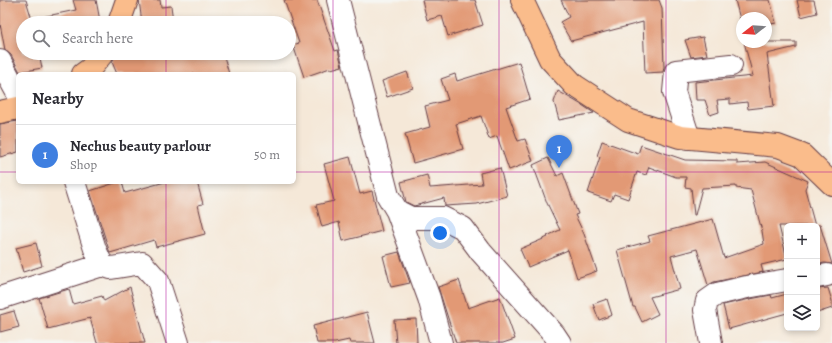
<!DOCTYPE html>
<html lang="en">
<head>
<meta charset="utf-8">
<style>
	body { margin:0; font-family:Alegreya,serif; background:#f7f7f7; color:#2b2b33 }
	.controls { position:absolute; right:12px; bottom:12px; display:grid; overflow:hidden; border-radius:6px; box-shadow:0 2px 6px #0003 }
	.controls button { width:36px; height:36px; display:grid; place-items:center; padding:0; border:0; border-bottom:1px solid #e1e1e2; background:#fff; color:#2b2b33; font:20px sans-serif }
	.compass { position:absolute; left:736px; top:12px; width:36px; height:36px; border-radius:50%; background:#fff; box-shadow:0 2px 6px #0003; rotate:253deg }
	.you { position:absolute; left:440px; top:233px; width:14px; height:14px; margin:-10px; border:3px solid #fff; border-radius:50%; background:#1a73e8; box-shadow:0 0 0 6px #1a73e833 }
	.badge { display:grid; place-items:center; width:26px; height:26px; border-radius:50%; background:#d93025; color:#fff; font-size:13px; font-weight:700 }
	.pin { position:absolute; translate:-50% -33px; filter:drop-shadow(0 1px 2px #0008) }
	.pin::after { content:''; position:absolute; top:21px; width:14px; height:12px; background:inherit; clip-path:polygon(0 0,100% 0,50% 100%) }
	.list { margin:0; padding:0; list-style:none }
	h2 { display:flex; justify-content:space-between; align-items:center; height:52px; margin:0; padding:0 16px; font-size:17px }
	h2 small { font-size:13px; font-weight:400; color:#7c7c81 }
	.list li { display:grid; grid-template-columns:26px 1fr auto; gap:12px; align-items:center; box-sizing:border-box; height:60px; padding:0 16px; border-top:1px solid #e1e1e2 }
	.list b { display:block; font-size:15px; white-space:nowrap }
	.list p { margin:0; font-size:13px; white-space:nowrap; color:#7c7c81 }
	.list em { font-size:13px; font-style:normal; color:#7c7c81 }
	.icon { flex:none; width:22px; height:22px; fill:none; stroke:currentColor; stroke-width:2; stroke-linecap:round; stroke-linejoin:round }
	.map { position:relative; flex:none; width:832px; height:343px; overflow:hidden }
	.search { position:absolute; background:#fff; box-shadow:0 2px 6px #0003; left:16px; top:16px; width:280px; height:44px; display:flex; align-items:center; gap:10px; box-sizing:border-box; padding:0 14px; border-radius:22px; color:#7c7c81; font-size:15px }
	.panel { position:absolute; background:#fff; box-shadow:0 2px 6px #0003; left:16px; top:72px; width:280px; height:112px; border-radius:6px }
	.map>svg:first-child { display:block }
	.building { fill:#e29975 }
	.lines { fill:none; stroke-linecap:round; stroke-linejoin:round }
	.minor-casing { stroke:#643d45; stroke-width:24 }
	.major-casing { stroke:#643d45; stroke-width:24 }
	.minor { stroke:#fff; stroke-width:22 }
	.major { stroke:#fabc8b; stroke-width:22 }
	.grid { fill:none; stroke:#b5179e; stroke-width:1; stroke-opacity:0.55 }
</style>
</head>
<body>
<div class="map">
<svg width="832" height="343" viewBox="0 0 832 343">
	<rect width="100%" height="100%" fill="#f6f6f2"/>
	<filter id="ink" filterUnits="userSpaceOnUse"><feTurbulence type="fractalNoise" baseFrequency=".025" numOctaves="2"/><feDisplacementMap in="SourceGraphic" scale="8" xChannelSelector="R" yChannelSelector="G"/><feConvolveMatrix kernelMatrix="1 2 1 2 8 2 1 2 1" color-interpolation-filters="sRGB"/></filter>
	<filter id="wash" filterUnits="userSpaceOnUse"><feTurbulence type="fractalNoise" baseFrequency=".012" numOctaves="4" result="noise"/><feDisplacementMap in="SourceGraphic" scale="16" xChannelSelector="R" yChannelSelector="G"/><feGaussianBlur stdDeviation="0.9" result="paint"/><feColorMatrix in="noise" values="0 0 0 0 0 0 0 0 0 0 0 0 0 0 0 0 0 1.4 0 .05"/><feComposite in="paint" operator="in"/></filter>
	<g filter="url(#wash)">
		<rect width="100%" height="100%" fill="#f5e8d8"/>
		<g id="blocks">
			<path class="building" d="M 0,0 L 26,0 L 33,23 L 23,23 L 23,53 L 39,53 L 42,68 L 20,72 L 11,55 L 5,50 L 0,24 Z
				M 73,0 L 96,0 L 100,21 L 92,23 L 43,23 L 42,17 L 76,10 Z
				M 139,0 L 160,0 L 161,7 L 171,6 L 173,21 L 142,23 Z
				M 284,0 L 317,0 L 335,51 L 338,50 L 342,66 L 331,69 L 330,68 L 304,77 L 293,45 L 299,43 Z
				M 422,0 L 475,0 L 483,25 L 448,36 L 442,16 L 427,20 Z
				M 561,0 L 659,0 L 662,8 L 664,67 L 663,72 L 645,73 L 643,22 L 571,41 L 560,22 L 569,17 Z
				M 735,0 L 770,0 L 776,23 L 766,25 L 766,18 L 742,18 L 742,27 Z
				M 797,0 L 814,0 L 817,13 L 801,17 Z
				M 703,37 L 707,55 L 691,57 L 685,40 Z
				M 744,42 L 796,42 L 796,47 L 767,54 L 774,106 L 748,109 L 747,102 L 730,104 L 730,99 L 717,100 L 719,112 L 710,115 L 705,100 L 696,100 L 695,82 L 753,76 Z
				M 125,53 L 223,53 L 229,74 L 117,74 L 112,62 L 114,58 Z
				M 519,62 L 530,99 L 506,107 L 518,141 L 525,139 L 533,161 L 509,170 L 497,136 L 489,139 L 481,116 L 456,124 L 463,149 L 413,163 L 405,134 L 430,127 L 425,106 L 448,100 L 441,79 L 455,74 L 457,81 Z
				M 407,72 L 413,88 L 387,97 L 382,81 Z
				M 558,91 L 582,105 L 594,113 L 559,120 L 554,102 Z
				M 18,121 L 18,152 L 0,157 L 0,124 Z
				M 602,141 L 638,154 L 641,145 L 685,160 L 737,161 L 737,164 L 765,162 L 808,181 L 805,189 L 815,226 L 779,226 L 787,259 L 761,265 L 763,272 L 714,282 L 708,285 L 697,249 L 671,256 L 680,289 L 650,297 L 658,314 L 642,322 L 635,307 L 633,307 L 617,250 L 650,241 L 648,236 L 713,219 L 724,258 L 764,244 L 762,231 L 751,190 L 736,188 L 736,186 L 702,188 L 695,215 L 694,215 L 691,188 L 685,187 L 686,177 L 676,177 L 649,167 L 646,175 L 637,172 L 628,199 L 614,194 L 611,201 L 588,193 L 600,157 L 597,156 Z
				M 350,157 L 360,194 L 372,191 L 382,231 L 343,241 L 339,222 L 322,227 L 316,205 L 334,201 L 324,164 Z
				M 548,158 L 557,176 L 563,173 L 578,214 L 575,215 L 584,234 L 597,271 L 577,278 L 568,250 L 528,267 L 520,249 L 548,237 L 547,236 L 560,230 L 547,203 L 533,165 Z
				M 500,168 L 507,196 L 477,204 L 445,206 L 444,198 L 414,206 L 406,202 L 401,182 L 427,175 L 430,188 L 482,184 L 480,173 Z
				M 118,182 L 122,182 L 125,193 L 165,182 L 197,182 L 203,204 L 198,205 L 205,234 L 156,247 L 154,240 L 110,253 L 90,191 Z
				M 817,225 L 820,225 L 832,264 L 825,263 L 817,264 Z
				M 36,243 L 42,266 L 23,272 L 16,248 Z
				M 399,252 L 410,283 L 391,287 L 383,256 Z
				M 459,280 L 468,308 L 500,297 L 515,339 L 503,343 L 456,343 L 438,287 Z
				M 130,287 L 145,343 L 97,343 L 90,318 L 48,329 L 39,298 L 69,289 L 73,304 L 102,296 L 104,301 Z
				M 828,288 L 832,301 L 832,308 L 817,313 L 817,289 Z
				M 787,294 L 787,313 L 729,329 L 723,305 L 750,299 L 771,295 L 772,298 Z
				M 607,299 L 612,315 L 599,320 L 593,304 Z
				M 14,311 L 19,327 L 0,332 L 0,315 Z
				M 367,312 L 375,343 L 350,343 L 349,340 L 335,343 L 317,343 L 313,326 Z
				M 416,319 L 417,343 L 396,343 L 394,320 Z"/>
		</g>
	</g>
	<g filter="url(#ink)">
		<use href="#blocks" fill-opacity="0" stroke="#643d45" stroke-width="1"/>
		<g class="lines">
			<g class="minor-casing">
				<path id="minor" d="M 338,0 L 388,196 L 397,211 L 411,218 L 443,218 L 463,228 L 481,252 L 554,334 L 560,343
					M 0,61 L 18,94
					M 689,138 L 674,92 L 676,71 L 731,65
					M 74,182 L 95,249 L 102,265
					M 397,211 L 429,298 L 441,343
					M 817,277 L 827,275
					M 0,298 L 102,265 L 111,268 L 142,263 L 158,281 L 178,343
					M 711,343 L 705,310 L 707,301 L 717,294 L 747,287 L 787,280"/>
			</g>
			<g class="major-casing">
				<path id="major" d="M 522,0 L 550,59 L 574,85 L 628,120 L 680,137 L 778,146 L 802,155 L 832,184
					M 119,23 L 127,0
					M 83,74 L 90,69 L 103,53
					M 0,112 L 18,108"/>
			</g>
			<use href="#minor" class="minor"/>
			<use href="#major" class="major"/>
		</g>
	</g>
	<path class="grid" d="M 166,0 L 166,23M 333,0 L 333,343M 499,0 L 499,343M 666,0 L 666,343M 166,53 L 166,74M 0,172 L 18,172M 294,172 L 832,172M 166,182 L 166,343"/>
</svg>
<div class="controls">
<button>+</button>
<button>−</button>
<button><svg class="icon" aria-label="layers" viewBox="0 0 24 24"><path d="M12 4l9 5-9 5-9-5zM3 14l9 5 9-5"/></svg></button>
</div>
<svg class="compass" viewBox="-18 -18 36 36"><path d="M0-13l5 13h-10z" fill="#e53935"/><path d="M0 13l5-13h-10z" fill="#7c7c81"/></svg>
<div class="you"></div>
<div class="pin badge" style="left:559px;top:168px;background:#3f7fe0">1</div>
<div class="search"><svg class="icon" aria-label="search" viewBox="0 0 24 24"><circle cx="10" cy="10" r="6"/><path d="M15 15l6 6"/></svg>Search here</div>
<section class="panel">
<h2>Nearby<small></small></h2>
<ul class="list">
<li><span class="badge" style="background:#3f7fe0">1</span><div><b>Nechus beauty parlour</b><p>Shop</p></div><em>50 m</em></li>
</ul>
</section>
</div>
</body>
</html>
